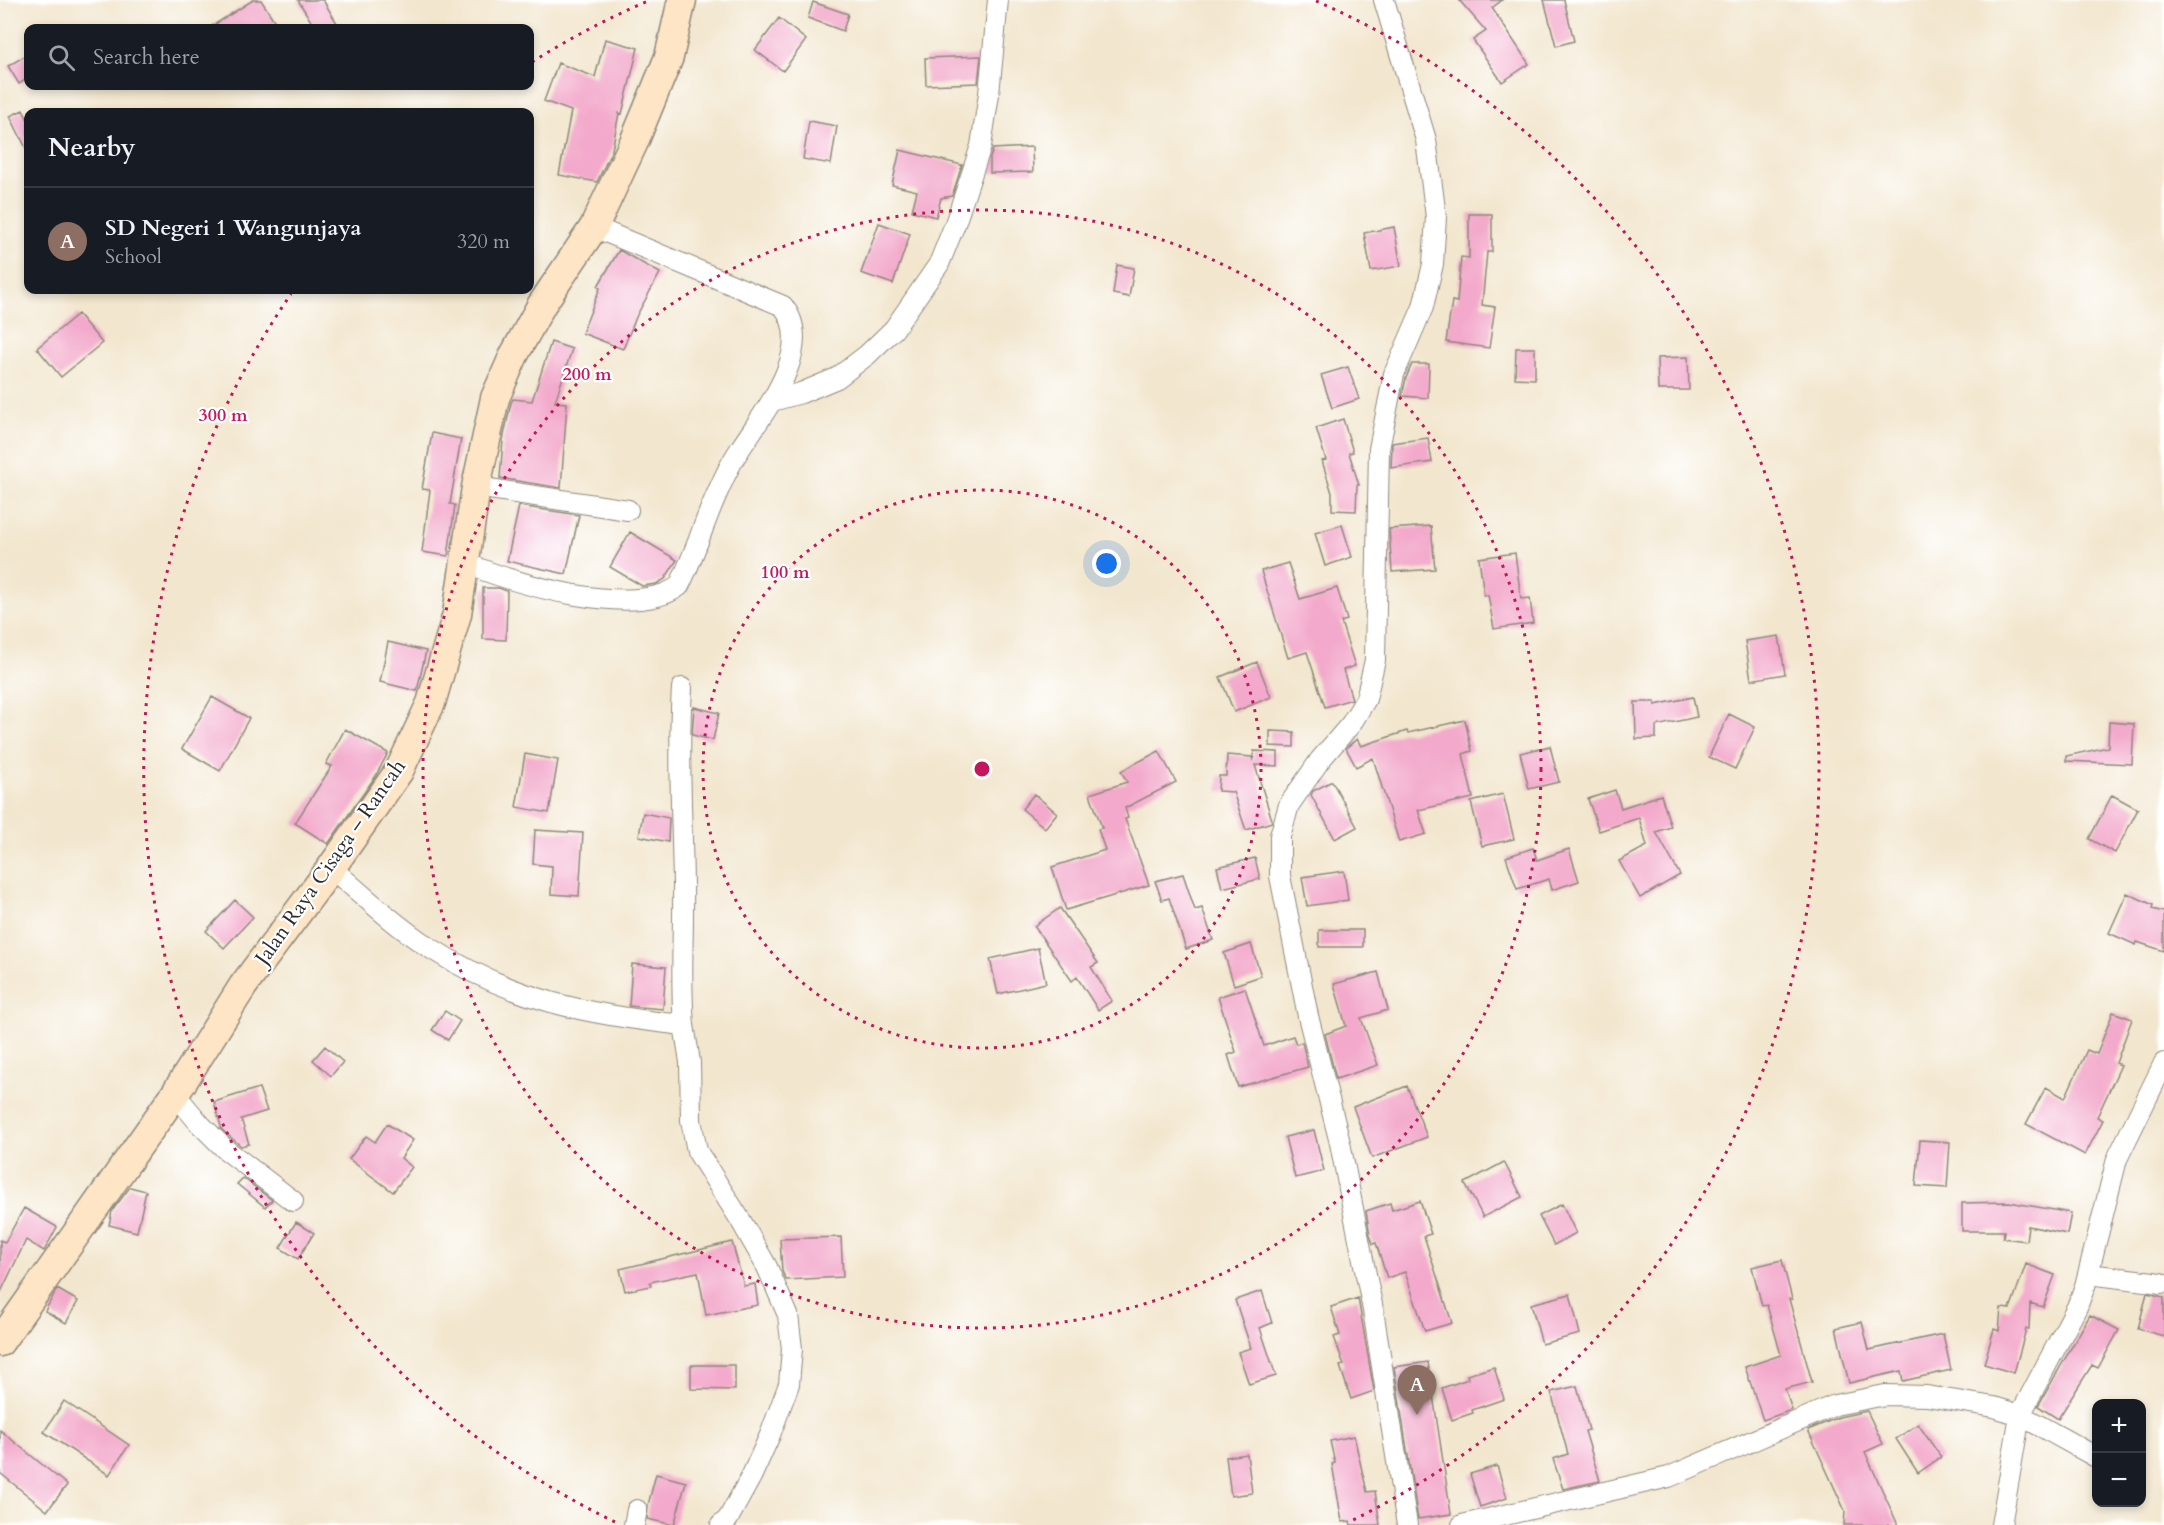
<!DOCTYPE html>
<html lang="en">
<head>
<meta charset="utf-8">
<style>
	body { margin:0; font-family:Cardo,serif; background:#20242c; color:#f1f3f6 }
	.controls { position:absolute; right:18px; bottom:18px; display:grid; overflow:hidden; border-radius:12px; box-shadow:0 3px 9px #0003 }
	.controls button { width:54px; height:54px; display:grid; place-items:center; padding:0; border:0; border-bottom:2px solid #363941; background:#171b24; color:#f1f3f6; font:30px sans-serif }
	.you { position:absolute; left:1107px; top:564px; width:21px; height:21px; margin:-15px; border:4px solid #fff; border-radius:50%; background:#1a73e8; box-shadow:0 0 0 9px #1a73e833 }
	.badge { display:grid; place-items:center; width:39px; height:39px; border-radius:50%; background:#db2777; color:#fff; font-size:20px; font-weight:700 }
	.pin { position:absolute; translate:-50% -50px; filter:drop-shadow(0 2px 3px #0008) }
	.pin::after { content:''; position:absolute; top:32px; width:21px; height:18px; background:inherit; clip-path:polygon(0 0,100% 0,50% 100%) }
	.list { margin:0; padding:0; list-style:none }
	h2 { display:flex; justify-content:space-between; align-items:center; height:78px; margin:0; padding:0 24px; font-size:26px }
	h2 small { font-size:20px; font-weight:400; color:#9ea1a6 }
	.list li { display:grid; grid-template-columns:39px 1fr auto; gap:18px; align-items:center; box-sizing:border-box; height:108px; padding:0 24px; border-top:2px solid #363941 }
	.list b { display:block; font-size:22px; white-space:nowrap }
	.list p { margin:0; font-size:20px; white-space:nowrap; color:#9ea1a6 }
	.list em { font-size:20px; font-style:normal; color:#9ea1a6 }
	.icon { flex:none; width:33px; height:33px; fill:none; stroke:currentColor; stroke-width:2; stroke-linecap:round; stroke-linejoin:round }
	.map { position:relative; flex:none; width:2164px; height:1525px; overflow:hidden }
	.search { position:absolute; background:#171b24; box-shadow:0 3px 9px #0003; left:24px; top:24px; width:510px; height:66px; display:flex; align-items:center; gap:15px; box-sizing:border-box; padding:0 21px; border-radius:12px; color:#9ea1a6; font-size:22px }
	.panel { position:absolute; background:#171b24; box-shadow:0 3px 9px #0003; left:24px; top:108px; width:510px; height:186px; border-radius:12px }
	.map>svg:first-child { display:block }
	.building { fill:#f3a9cb }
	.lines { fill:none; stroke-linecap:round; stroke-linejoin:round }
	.minor-casing { stroke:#8e887c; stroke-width:22 }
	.secondary-casing { stroke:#8e887c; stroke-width:31 }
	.minor { stroke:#fff; stroke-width:20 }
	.secondary { stroke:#fde5c5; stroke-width:28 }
	.ring { fill:none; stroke:#c2185b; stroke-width:3; stroke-dasharray:3 6 }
	.labels { text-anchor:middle; stroke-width:4.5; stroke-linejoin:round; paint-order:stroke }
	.street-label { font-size:21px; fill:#2b2b2b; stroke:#fff }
	.centre { fill:#c2185b; stroke:#fff; stroke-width:3 }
	.ring-label { font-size:18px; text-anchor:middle; font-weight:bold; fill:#c2185b; stroke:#fff; stroke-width:4.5; stroke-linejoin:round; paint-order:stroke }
</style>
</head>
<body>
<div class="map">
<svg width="2164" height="1525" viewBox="0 0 2164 1525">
	<rect width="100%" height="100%" fill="#fff"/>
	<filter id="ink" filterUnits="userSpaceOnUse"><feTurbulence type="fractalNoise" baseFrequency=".0167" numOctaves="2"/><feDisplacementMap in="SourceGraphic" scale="12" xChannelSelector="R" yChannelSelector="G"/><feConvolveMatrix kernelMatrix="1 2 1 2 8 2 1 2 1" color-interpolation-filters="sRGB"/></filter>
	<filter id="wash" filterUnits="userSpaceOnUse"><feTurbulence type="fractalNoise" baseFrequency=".008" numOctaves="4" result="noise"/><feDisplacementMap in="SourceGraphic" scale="24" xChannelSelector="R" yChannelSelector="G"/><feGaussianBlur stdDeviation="1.35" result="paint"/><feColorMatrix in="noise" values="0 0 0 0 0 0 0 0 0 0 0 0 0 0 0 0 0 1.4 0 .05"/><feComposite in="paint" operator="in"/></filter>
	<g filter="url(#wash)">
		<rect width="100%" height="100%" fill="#f2e6ce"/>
		<g id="blocks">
			<path class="building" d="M 253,0 L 261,0 L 279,28 L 209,28 Z
				M 298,0 L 323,0 L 340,28 L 315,28 Z
				M 1459,0 L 1502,0 L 1492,8 L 1529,64 L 1502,82 L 1473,40 L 1486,31 Z
				M 1544,0 L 1564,0 L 1574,41 L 1556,46 Z
				M 813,2 L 848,14 L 843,31 L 808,18 Z
				M 779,18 L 806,40 L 783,71 L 755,50 Z
				M 605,39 L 638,48 L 622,114 L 619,113 L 612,150 L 597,182 L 559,175 L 571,111 L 544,101 L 558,63 L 595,77 Z
				M 28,54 L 28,78 L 19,84 L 8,66 Z
				M 981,56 L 978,83 L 926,85 L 925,58 Z
				M 23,110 L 28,120 L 28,152 L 10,116 Z
				M 809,121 L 837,126 L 831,164 L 803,159 Z
				M 1032,147 L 1033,172 L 990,173 L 990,158 L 993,149 Z
				M 900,150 L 962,165 L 952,196 L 941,198 L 936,217 L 912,211 L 917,191 L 892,185 Z
				M 1469,214 L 1492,214 L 1492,252 L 1487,252 L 1482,305 L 1495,307 L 1489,348 L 1446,342 L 1452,301 L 1457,302 L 1461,257 L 1469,258 Z
				M 879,223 L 910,234 L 893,284 L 861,273 Z
				M 1394,227 L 1401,266 L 1371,271 L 1364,233 Z
				M 619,250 L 660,273 L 637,315 L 623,349 L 582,333 L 600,288 L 598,286 Z
				M 1117,265 L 1134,268 L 1129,297 L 1113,294 Z
				M 78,314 L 102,343 L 61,377 L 37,348 Z
				M 551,342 L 572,349 L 555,402 L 567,403 L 561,488 L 500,478 L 503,440 L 511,403 L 513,399 L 532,401 Z
				M 1516,348 L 1535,348 L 1535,379 L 1515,378 Z
				M 1688,357 L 1689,390 L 1658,390 L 1657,358 Z
				M 1412,364 L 1429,364 L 1428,398 L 1402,396 L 1406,378 Z
				M 1348,367 L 1359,399 L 1332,408 L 1321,375 Z
				M 1343,419 L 1353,452 L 1349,453 L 1359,485 L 1357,485 L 1356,511 L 1332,510 L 1332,493 L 1322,461 L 1326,460 L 1316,428 Z
				M 432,433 L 461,439 L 450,504 L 455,505 L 448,556 L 422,552 L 430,490 L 422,489 Z
				M 1428,438 L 1432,462 L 1391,468 L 1392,443 Z
				M 519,506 L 579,515 L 566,574 L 507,561 Z
				M 1342,525 L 1352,557 L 1325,566 L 1315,533 Z
				M 1431,526 L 1435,569 L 1392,572 L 1389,529 Z
				M 630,532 L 677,560 L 665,579 L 656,584 L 642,586 L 610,567 Z
				M 1515,553 L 1521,599 L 1530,598 L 1533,623 L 1494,629 L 1488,595 L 1484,595 L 1479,558 Z
				M 1288,563 L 1300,599 L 1337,588 L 1347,620 L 1341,622 L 1355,666 L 1343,670 L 1352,699 L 1325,707 L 1307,652 L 1288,658 L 1261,571 Z
				M 483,588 L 499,588 L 507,591 L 506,640 L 483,639 Z
				M 1779,636 L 1785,674 L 1751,680 L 1745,641 Z
				M 388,642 L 426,651 L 417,691 L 380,682 Z
				M 1257,662 L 1271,697 L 1234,712 L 1220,677 Z
				M 212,697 L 249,718 L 220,771 L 182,749 Z
				M 1693,697 L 1697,717 L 1656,726 L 1656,738 L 1636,739 L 1635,702 L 1655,702 L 1655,705 Z
				M 694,707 L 719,713 L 713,740 L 692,735 Z
				M 1729,714 L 1755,727 L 1735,769 L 1709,757 Z
				M 1465,720 L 1472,751 L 1463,754 L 1473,798 L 1418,810 L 1426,834 L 1399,842 L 1373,758 L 1356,767 L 1346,748 L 1357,739 L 1361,746 L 1407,731 L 1408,733 Z
				M 2109,722 L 2134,724 L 2132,764 L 2066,761 L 2066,756 L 2108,747 Z
				M 345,729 L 388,753 L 375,777 L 328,844 L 295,823 L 332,766 L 326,764 Z
				M 1270,731 L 1294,732 L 1294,747 L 1270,746 Z
				M 1550,746 L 1559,782 L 1529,789 L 1520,753 Z
				M 1159,751 L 1176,782 L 1125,808 L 1128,818 L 1125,819 L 1149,885 L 1066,910 L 1052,867 L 1105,850 L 1098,829 L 1102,828 L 1090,794 L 1127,782 L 1121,771 Z
				M 1254,751 L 1278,752 L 1278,766 L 1255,765 L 1272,820 L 1272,822 L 1246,830 L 1233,792 L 1218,791 L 1219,776 L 1226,776 L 1227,755 L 1252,757 L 1253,761 Z
				M 525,754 L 558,760 L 549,813 L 516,807 Z
				M 1332,781 L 1357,827 L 1335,839 L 1311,795 L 1313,791 Z
				M 1615,790 L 1621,808 L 1661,795 L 1671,827 L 1656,832 L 1680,875 L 1640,898 L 1619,861 L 1647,846 L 1639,818 L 1599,831 L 1588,799 Z
				M 1034,794 L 1057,813 L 1045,828 L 1022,809 Z
				M 1503,794 L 1514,839 L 1482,846 L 1471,802 Z
				M 2112,795 L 2138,809 L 2115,853 L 2089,839 Z
				M 643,813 L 669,818 L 668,842 L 639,836 Z
				M 535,830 L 583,833 L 579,896 L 551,894 L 552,866 L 533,864 Z
				M 1533,848 L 1537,860 L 1569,849 L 1579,881 L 1552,890 L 1549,879 L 1517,889 L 1506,857 Z
				M 1255,858 L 1260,879 L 1222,888 L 1217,867 Z
				M 1344,871 L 1348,900 L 1307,906 L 1302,877 Z
				M 1183,874 L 1195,910 L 1202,908 L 1213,940 L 1186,949 L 1169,898 L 1162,900 L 1155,881 Z
				M 2127,893 L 2153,905 L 2152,909 L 2164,912 L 2164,951 L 2137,942 L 2136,945 L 2109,933 Z
				M 235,900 L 253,917 L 224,948 L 206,931 Z
				M 1060,908 L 1098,963 L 1091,967 L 1112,1001 L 1098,1010 L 1077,977 L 1072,981 L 1034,926 Z
				M 1319,930 L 1363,930 L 1363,947 L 1319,947 Z
				M 1251,944 L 1261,976 L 1234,985 L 1224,953 Z
				M 1038,948 L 1046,983 L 998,994 L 990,959 Z
				M 632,964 L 666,967 L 663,1009 L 629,1006 Z
				M 1378,972 L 1388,1010 L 1361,1018 L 1378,1065 L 1336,1079 L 1325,1034 L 1346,1026 L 1334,984 Z
				M 1245,988 L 1264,1046 L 1293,1036 L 1296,1044 L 1302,1042 L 1308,1067 L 1238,1087 L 1228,1055 L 1236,1052 L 1218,997 Z
				M 445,1011 L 460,1021 L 448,1040 L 432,1030 Z
				M 2113,1012 L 2132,1019 L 2116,1063 L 2121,1065 L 2097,1117 L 2103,1120 L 2085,1155 L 2026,1124 L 2046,1087 L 2065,1098 L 2087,1050 L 2097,1054 Z
				M 325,1046 L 343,1062 L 331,1076 L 313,1060 Z
				M 1407,1086 L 1427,1137 L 1372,1158 L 1353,1107 Z
				M 259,1088 L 267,1111 L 241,1119 L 249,1144 L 241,1146 L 222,1130 L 214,1102 Z
				M 387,1124 L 413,1140 L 401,1158 L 412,1167 L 393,1192 L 349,1159 L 366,1136 L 375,1142 Z
				M 1314,1130 L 1324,1171 L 1295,1178 L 1285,1137 Z
				M 1920,1140 L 1950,1142 L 1947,1188 L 1916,1186 Z
				M 1504,1162 L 1522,1197 L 1483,1217 L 1465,1183 Z
				M 243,1178 L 272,1200 L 265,1207 L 237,1184 Z
				M 130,1187 L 146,1191 L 137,1232 L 109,1225 L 112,1211 Z
				M 1420,1201 L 1431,1234 L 1424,1236 L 1452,1323 L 1425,1331 L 1405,1272 L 1387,1278 L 1376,1243 L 1373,1244 L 1370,1235 L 1366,1211 L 1390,1203 L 1392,1210 Z
				M 2009,1202 L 2071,1213 L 2067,1234 L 2028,1226 L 2026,1241 L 2003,1238 L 2004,1231 L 1962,1231 L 1962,1203 Z
				M 1562,1204 L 1576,1233 L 1554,1245 L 1539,1216 Z
				M 24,1208 L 57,1227 L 44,1251 L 26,1240 L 0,1294 L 0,1240 L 5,1242 Z
				M 296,1222 L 314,1233 L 298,1259 L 280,1248 Z
				M 841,1237 L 843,1277 L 786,1280 L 782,1271 L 780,1239 Z
				M 732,1242 L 744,1286 L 755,1284 L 758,1305 L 706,1315 L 698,1272 L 650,1282 L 651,1286 L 625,1291 L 620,1269 Z
				M 1782,1260 L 1792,1299 L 1789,1299 L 1812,1382 L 1785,1389 L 1792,1410 L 1763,1420 L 1745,1367 L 1781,1355 L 1767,1305 L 1762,1306 L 1752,1267 Z
				M 2026,1264 L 2055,1275 L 2043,1307 L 2030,1303 L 2029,1329 L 2026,1329 L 2014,1373 L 1984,1364 L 1994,1329 L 1999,1331 L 2001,1308 L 2010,1309 Z
				M 57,1289 L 78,1301 L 66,1323 L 45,1311 Z
				M 1262,1291 L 1272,1323 L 1260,1328 L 1276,1376 L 1249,1384 L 1238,1352 L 1251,1348 L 1235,1300 Z
				M 2147,1293 L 2164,1297 L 2164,1336 L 2138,1329 Z
				M 1570,1294 L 1580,1334 L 1542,1344 L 1531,1304 Z
				M 1358,1298 L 1374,1391 L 1351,1399 L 1340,1366 L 1344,1365 L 1334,1337 L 1340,1335 L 1331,1307 Z
				M 2090,1315 L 2119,1330 L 2098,1368 L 2092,1365 L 2058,1419 L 2038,1406 Z
				M 1862,1322 L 1869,1350 L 1943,1334 L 1951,1370 L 1903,1381 L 1901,1371 L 1849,1383 L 1836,1328 Z
				M 1428,1362 L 1451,1514 L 1418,1519 L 1394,1367 Z
				M 691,1365 L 735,1365 L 735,1390 L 691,1389 Z
				M 1494,1367 L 1504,1399 L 1472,1410 L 1473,1413 L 1452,1420 L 1442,1388 L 1468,1379 L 1467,1375 Z
				M 1577,1386 L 1589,1430 L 1585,1431 L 1600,1481 L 1563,1489 L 1553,1459 L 1568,1454 L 1551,1392 Z
				M 64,1401 L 129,1445 L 109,1475 L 44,1432 Z
				M 1867,1411 L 1883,1444 L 1865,1452 L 1898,1525 L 1844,1525 L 1845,1511 L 1808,1430 L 1839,1417 Z
				M 1918,1424 L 1941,1457 L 1918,1473 L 1896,1439 Z
				M 0,1430 L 67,1485 L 47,1511 L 0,1473 Z
				M 1354,1436 L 1367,1492 L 1375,1491 L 1380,1525 L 1351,1525 L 1350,1521 L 1342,1522 L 1332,1464 L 1335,1463 L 1330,1441 Z
				M 1247,1454 L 1252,1493 L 1231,1496 L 1226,1457 Z
				M 1497,1466 L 1507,1498 L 1480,1507 L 1470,1474 Z
				M 656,1474 L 686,1482 L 674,1525 L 647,1519 L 648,1505 Z"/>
		</g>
	</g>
	<g filter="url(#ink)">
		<use href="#blocks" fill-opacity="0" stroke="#8e887c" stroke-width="1.5"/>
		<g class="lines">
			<g class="minor-casing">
				<path id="minor" d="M 1384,0 L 1426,140 L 1436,217 L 1433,264 L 1423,307 L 1394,374 L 1379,449 L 1375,660 L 1366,699 L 1351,724 L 1320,760 L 1289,805 L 1280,836 L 1280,876 L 1308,1016 L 1340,1143 L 1373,1310 L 1407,1525
					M 772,401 L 801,393 L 837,378 L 867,355 L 894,329 L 939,264 L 955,224 L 981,146 L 989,94 L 998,0
					M 476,487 L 628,510
					M 466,563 C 513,584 636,619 679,586 C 695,555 704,521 719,489 C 725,475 732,461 740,449 C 763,413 817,348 783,306 L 594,227
					M 331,868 C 362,894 393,924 427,946 C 511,1000 587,1015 684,1025 C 680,978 684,931 683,884 C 682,819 678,753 682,688
					M 684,1025 L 690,1062 L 691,1120 L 697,1151 L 741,1221 L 767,1267 L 788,1315 L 792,1349 L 789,1384 L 770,1435 L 752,1475 L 728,1519 L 721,1525
					M 175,1094 L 200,1124 L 225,1149 L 293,1201
					M 2089,1274 L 2161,1283
					M 634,1525 L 637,1510
					M 1462,1525 L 1669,1477 L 1835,1405 L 1885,1395 L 1927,1396 L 1994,1407 L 2020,1415 L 2077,1307 L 2085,1286 L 2117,1159 L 2164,1063
					M 2001,1525 L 2020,1415 L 2096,1457"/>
			</g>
			<g class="secondary-casing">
				<path id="secondary" d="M 0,1342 L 175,1094 L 243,986 L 331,868 L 399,771 L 431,703 L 457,614 L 476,487 L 495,398 L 514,355 L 542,304 L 594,227 L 634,142 L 669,57 L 682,0"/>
			</g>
			<use href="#minor" class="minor"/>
			<use href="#secondary" class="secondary"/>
		</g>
	</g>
	<g class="ring">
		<circle cx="982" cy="769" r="279"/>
		<circle cx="982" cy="769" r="559"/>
		<path d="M615 1522A838 838 0 0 1 291 294M532 62A838 838 0 0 1 648 1M1316 1A838 838 0 0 1 1349 1522"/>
	</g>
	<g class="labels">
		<g class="street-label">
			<text transform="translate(330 862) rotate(-55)" y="7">Jalan Raya Cisaga – Rancah</text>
		</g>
	</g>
	<circle cx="982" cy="769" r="9" class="centre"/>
	<g class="ring-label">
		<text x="587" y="380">200 m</text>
		<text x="223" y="421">300 m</text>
		<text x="785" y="578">100 m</text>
	</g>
</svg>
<div class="controls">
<button>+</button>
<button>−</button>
</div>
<div class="you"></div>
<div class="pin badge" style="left:1417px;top:1415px;background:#8d6e63">A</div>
<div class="search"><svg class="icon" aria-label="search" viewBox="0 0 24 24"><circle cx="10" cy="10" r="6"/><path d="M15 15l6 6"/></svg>Search here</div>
<section class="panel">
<h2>Nearby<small></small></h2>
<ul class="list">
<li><span class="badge" style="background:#8d6e63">A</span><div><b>SD Negeri 1 Wangunjaya</b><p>School</p></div><em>320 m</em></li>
</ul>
</section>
</div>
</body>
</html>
